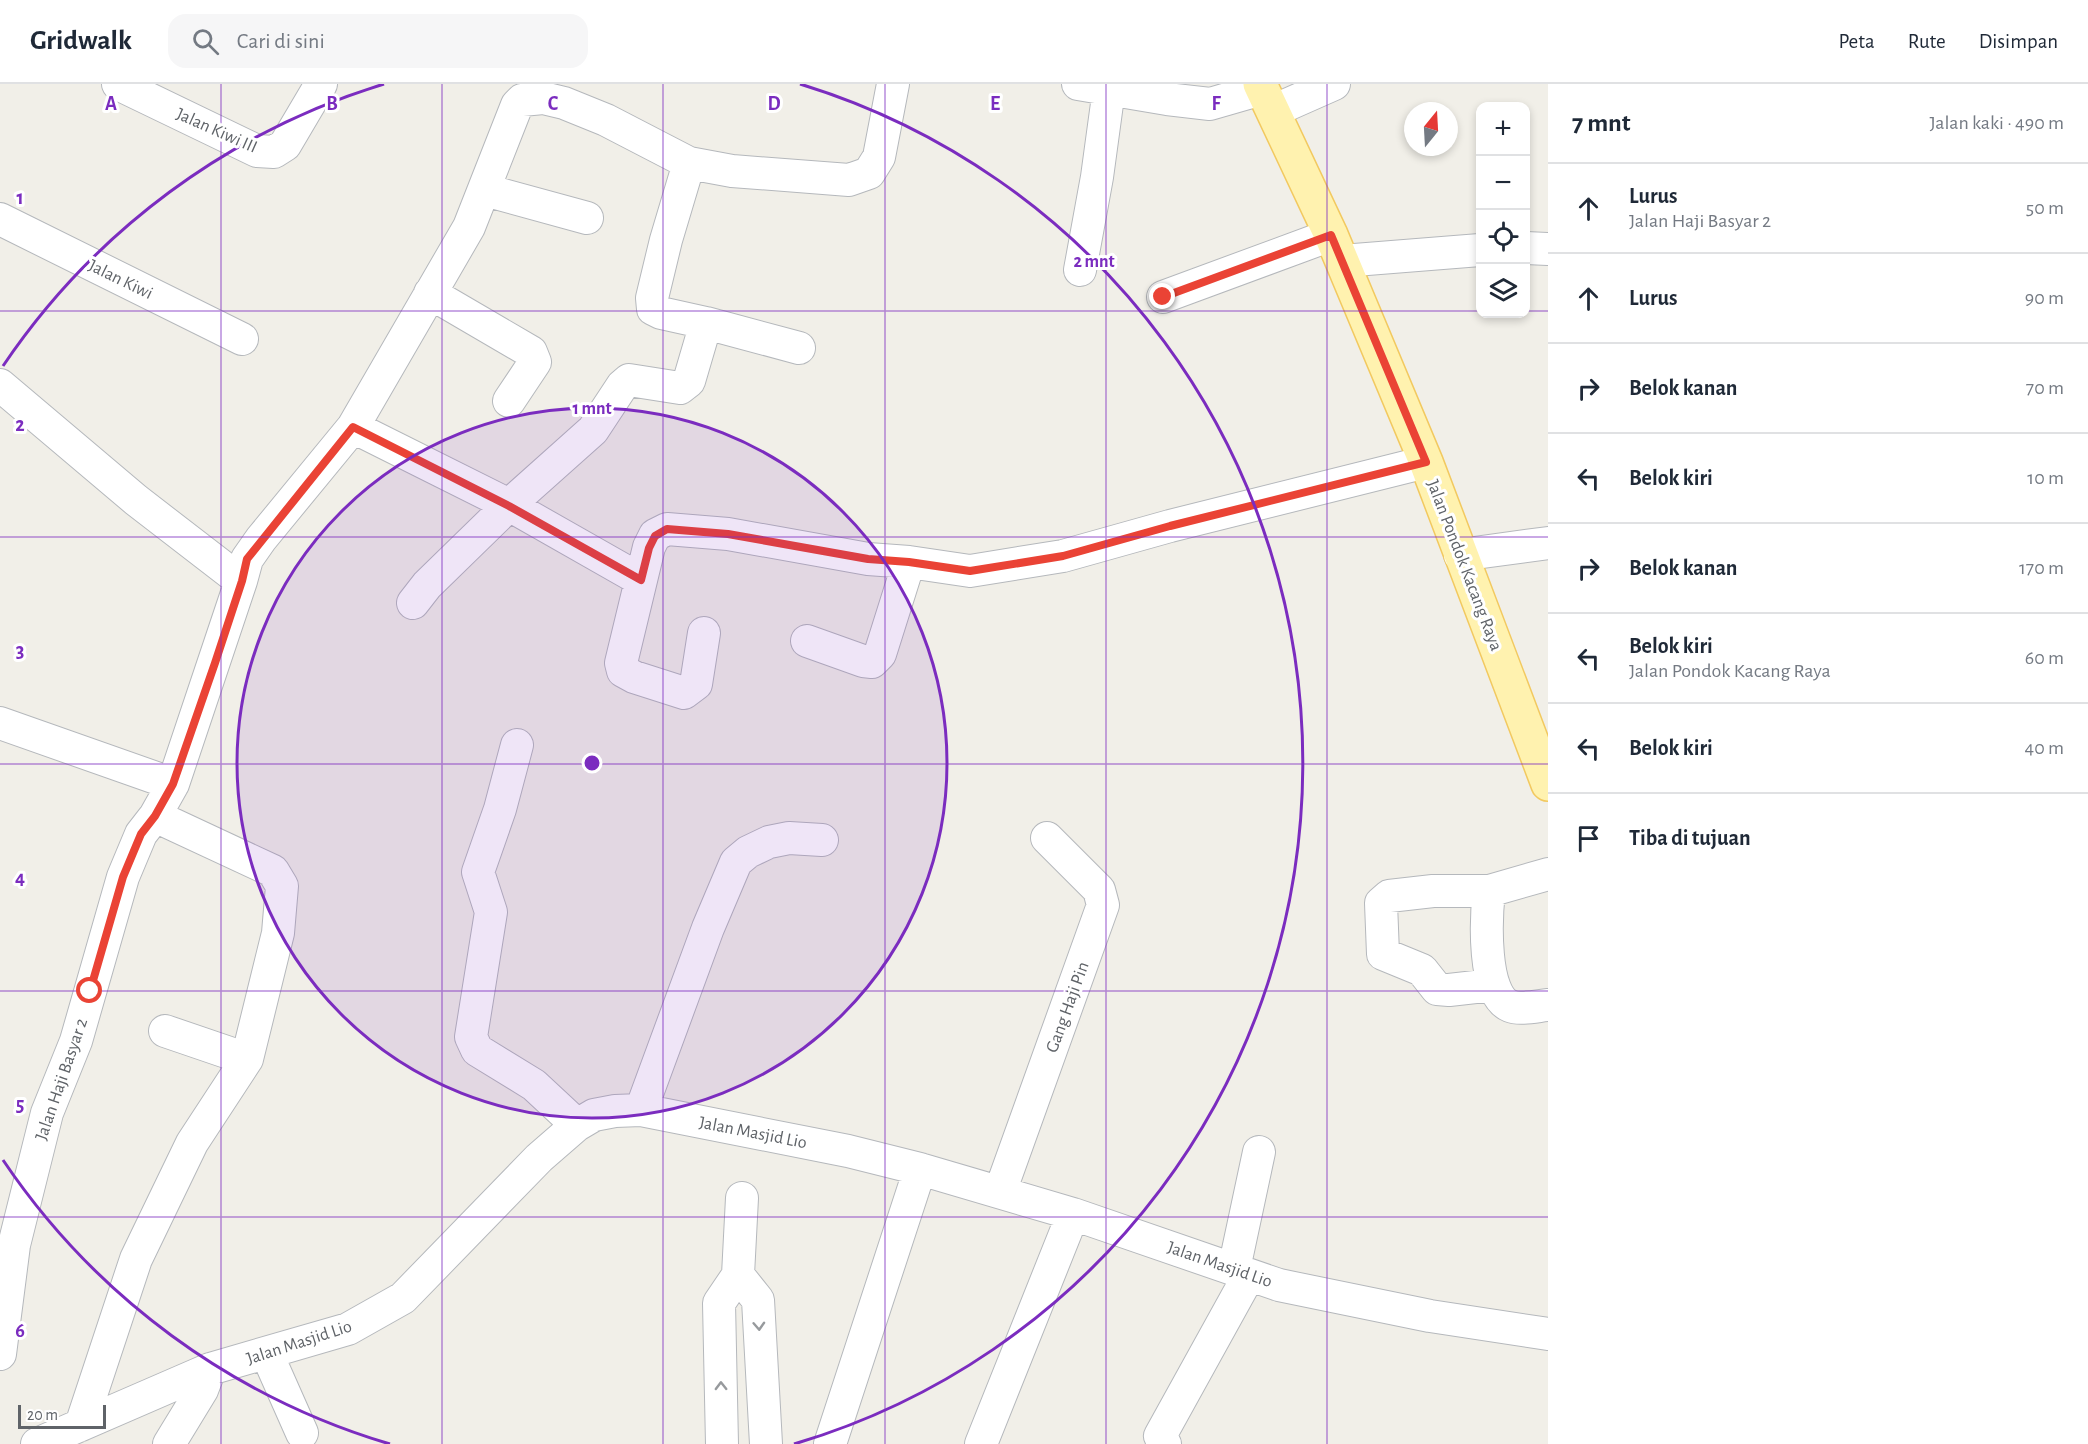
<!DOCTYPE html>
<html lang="id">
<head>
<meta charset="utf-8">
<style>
	body { margin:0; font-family:"Alegreya Sans",sans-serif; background:#f6f6f7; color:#1f2937 }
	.controls { position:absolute; right:18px; top:18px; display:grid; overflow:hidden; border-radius:12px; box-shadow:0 3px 9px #0003 }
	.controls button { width:54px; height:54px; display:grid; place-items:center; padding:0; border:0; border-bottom:2px solid #e0e1e3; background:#fff; color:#1f2937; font:30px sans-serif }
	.compass { position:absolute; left:1404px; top:18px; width:54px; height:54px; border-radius:50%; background:#fff; box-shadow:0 3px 9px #0003; rotate:18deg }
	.scale { position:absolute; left:18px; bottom:15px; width:88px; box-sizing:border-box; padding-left:6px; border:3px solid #5f6368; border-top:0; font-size:16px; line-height:21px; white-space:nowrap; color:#5f6368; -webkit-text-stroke:4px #fff; paint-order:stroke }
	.stop { position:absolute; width:18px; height:18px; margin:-14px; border:4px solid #ea4335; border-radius:50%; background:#fff }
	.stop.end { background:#ea4335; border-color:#fff; box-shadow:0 2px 6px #0008 }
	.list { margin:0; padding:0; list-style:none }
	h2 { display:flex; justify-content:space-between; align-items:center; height:78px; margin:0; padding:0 24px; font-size:26px }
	h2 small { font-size:20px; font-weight:400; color:#747a83 }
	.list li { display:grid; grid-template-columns:39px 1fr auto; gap:18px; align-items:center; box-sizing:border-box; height:90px; padding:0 24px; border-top:2px solid #e0e1e3 }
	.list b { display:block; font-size:22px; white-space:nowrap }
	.list p { margin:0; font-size:20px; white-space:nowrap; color:#747a83 }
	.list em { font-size:20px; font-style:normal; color:#747a83 }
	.icon { flex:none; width:33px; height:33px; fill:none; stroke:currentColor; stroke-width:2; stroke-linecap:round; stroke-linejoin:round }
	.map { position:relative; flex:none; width:1548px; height:1360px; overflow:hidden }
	header { display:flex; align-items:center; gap:36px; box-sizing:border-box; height:84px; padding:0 30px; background:#fff; border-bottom:2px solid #e0e1e3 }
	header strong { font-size:28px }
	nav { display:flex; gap:33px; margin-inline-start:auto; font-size:21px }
	.search { width:420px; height:54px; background:#f6f6f7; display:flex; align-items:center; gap:15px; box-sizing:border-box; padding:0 21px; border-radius:18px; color:#747a83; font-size:22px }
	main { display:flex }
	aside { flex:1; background:#fff }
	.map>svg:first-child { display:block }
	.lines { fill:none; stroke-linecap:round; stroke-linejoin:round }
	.minor-casing { stroke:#b5b8bc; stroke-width:34 }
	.major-casing { stroke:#f2c960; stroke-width:36 }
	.minor { stroke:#fff; stroke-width:32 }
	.major { stroke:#fff2af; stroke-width:33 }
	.oneway { stroke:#979a9d }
	.route { stroke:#ea4335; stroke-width:8 }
	.grid { fill:none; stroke:#7b2cbf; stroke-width:1.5; stroke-opacity:0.55 }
	.ring { fill:none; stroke:#7b2cbf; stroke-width:3 }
	.labels { text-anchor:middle; stroke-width:6; stroke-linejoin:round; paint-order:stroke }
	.street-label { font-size:18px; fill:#5f6368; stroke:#fff }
	.grid-label { font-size:20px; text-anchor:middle; font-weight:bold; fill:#7b2cbf; stroke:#fff; stroke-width:6; stroke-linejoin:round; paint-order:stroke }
	.centre { fill:#7b2cbf; stroke:#fff; stroke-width:3 }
	.ring-label { font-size:18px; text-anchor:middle; font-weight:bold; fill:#7b2cbf; stroke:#fff; stroke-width:6; stroke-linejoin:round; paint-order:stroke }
</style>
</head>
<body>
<header>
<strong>Gridwalk</strong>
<div class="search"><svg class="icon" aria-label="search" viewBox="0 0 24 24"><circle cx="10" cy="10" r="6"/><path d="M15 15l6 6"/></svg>Cari di sini</div>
<nav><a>Peta</a><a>Rute</a><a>Disimpan</a></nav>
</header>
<main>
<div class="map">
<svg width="1548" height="1360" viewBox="0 0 1548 1360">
	<rect width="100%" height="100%" fill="#f1efe8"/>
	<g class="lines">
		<g class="minor-casing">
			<path id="minor" d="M 118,0 L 257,67 L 274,68 L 285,61 L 321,0
				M 1078,0 L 1167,15 L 1210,20 L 1262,5
				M 1273,27 L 1334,0
				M 689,79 L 666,156 L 652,214 L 653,225 L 661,229 L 706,239 L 799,264
				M 485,106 L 587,134
				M 0,135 L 242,255
				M 1526,164 L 1548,165
				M 1342,177 L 1480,166
				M 1080,186 L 1097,93 L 1109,5
				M 430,209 L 531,268 L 535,278 L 509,317
				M 1163,213 L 1331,151
				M 0,301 L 136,416 L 241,497 L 247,475 L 261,455 L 353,343 L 469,143 L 517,21 L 522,16 L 543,14 L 564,19 L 606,36 L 689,79 L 732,87 L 849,96 L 869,89 L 879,73 L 893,0
				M 353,343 L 509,421 L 641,496
				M 1460,471 L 1548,459
				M 413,519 L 427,501 L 509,421 L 593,346 L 622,302 L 629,296 L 680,304 L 689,297 L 706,239
				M 704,549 L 696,600 L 684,609 L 634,593 L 623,587 L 621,579 L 649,463 L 655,451 L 667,445 L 728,450 L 868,475 L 909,478 L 970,487 L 1063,472 L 1170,442 L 1426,378
				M 807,557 L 863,577 L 872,578 L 880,570 L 909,478
				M 0,639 L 173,700
				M 517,661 L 500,725 L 478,788 L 491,828 L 471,953 L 477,966 L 534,1001 L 577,1041
				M 1548,790 L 1489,807 C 1486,833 1482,911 1510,922 C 1520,926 1537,922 1548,921
				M 1489,807 L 1433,807 L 1389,812 L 1381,819 L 1383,870 L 1422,886 L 1437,905 L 1449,906 L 1493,901
				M 165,947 L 247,975
				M 641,1026 L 708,844 L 736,778 L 748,768 L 769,758 L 789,754 L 822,756
				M 1000,1108 L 1103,821 L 1099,806 L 1047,754
				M 1234,1185 L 1259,1068
				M 738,1191 L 758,1216 L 766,1360
				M 0,1270 L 14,1161 L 47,1029 L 76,957 L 123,793 L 141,750 L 155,732 L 173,700 L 241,497
				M 267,1270 L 302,1349
				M 81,1341 L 136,1175 L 192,1059 L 247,975 L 278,849 L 282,802 L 273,787 L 155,732
				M 37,1360 L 210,1285 L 348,1245 L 403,1214 L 539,1074 L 577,1041 L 594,1031 L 615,1027 L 641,1026 L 848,1067 L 920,1085 L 1073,1130 L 1279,1201 L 1430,1232 L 1548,1250
				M 169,1360 L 202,1306 L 210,1285
				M 722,1360 L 719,1219 L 738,1191 L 742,1114
				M 830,1360 L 920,1085
				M 981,1360 L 1073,1130
				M 1165,1360 L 1160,1352 L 1249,1191"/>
		</g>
		<g class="major-casing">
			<path id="major" d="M 1260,0 L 1331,151 L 1426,378 L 1548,700"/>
		</g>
		<use href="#minor" class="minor"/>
		<use href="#major" class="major"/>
	</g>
	<defs><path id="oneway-chevron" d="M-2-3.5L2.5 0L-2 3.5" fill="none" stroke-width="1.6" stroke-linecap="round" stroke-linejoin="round" transform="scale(1.5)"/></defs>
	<g class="oneway">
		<use href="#oneway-chevron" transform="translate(759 1242) rotate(87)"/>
		<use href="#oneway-chevron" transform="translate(721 1302) rotate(-91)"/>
	</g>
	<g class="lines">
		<path class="route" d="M 90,907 L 123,793 L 141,750 L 155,732 L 173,700 L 215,579 L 242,497 L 247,475 L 353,343 L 509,422 L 641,496 L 649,464 L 655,452 L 667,445 L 728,450 L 868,475 L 909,478 L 970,487 L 1063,472 L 1170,442 L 1426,378 L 1331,151 L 1163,213"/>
	</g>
	<path class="grid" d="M 221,0 L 221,1360M 442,0 L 442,1360M 663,0 L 663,1360M 885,0 L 885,1360M 1106,0 L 1106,1360M 1327,0 L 1327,1360M 0,227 L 1480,227M 1526,227 L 1548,227M 0,453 L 1548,453M 0,680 L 1548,680M 0,907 L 1548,907M 0,1133 L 1548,1133"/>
	<circle cx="592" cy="679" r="355" fill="#7b2cbf" fill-opacity=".12"/>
	<g class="ring">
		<circle cx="592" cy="679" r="355"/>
		<path d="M390 1360A710 710 0 0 1 3 1076M3 282A710 710 0 0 1 384 0M800 0A710 710 0 0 1 794 1360"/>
	</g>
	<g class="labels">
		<g class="street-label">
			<text transform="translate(217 46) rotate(24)" y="6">Jalan Kiwi III</text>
			<text transform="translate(121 195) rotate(26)" y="6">Jalan Kiwi</text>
			<text transform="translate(1465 481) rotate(69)" y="6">Jalan Pondok Kacang Raya</text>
			<text transform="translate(1067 923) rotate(-70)" y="6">Gang Haji Pin</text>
			<text transform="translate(61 995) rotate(-71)" y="6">Jalan Haji Basyar 2</text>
			<text transform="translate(753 1048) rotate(11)" y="6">Jalan Masjid Lio</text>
			<text transform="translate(1220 1180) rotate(19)" y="6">Jalan Masjid Lio</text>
			<text transform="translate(299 1258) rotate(-18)" y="6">Jalan Masjid Lio</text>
		</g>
	</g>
	<g class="grid-label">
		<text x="111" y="26">A</text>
		<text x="332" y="26">B</text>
		<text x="553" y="26">C</text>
		<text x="774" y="26">D</text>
		<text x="995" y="26">E</text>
		<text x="1216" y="26">F</text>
		<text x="20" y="120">1</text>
		<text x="20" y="347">2</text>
		<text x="20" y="573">3</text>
		<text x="20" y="800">4</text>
		<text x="20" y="1027">5</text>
		<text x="20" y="1253">6</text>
	</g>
	<circle cx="592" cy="679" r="9" class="centre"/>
	<g class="ring-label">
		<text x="1094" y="183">2 mnt</text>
		<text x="592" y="330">1 mnt</text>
	</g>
</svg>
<div class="controls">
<button>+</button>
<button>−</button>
<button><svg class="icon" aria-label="locate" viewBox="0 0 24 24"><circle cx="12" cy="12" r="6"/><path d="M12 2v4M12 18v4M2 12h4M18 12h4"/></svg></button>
<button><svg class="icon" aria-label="layers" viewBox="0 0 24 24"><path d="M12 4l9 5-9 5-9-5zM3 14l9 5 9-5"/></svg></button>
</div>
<svg class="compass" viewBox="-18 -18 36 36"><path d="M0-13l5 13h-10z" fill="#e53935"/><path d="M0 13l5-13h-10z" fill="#747a83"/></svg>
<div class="scale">20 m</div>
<div class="stop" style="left:90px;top:907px"></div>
<div class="stop end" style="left:1163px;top:213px"></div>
</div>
<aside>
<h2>7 mnt<small>Jalan kaki · 490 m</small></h2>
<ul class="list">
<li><svg class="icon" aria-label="ahead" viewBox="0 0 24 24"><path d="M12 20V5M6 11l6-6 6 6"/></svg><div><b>Lurus</b><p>Jalan Haji Basyar 2</p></div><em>50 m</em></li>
<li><svg class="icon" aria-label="ahead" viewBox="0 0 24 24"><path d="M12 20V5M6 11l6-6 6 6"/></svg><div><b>Lurus</b></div><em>90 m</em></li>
<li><svg class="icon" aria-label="right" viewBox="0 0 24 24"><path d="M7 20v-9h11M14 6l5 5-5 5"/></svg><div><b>Belok kanan</b></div><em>70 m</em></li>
<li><svg class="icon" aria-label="left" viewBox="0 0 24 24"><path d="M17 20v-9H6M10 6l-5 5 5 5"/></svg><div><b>Belok kiri</b></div><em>10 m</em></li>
<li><svg class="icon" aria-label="right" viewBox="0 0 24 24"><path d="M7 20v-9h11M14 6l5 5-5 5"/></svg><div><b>Belok kanan</b></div><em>170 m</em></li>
<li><svg class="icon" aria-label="left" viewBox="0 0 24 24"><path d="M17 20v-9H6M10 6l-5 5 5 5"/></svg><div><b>Belok kiri</b><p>Jalan Pondok Kacang Raya</p></div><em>60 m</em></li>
<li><svg class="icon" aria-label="left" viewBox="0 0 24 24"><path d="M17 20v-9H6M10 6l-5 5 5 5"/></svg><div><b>Belok kiri</b></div><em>40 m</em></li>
<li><svg class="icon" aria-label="arrive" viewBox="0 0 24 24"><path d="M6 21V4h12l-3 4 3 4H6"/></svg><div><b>Tiba di tujuan</b></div></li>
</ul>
</aside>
</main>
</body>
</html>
